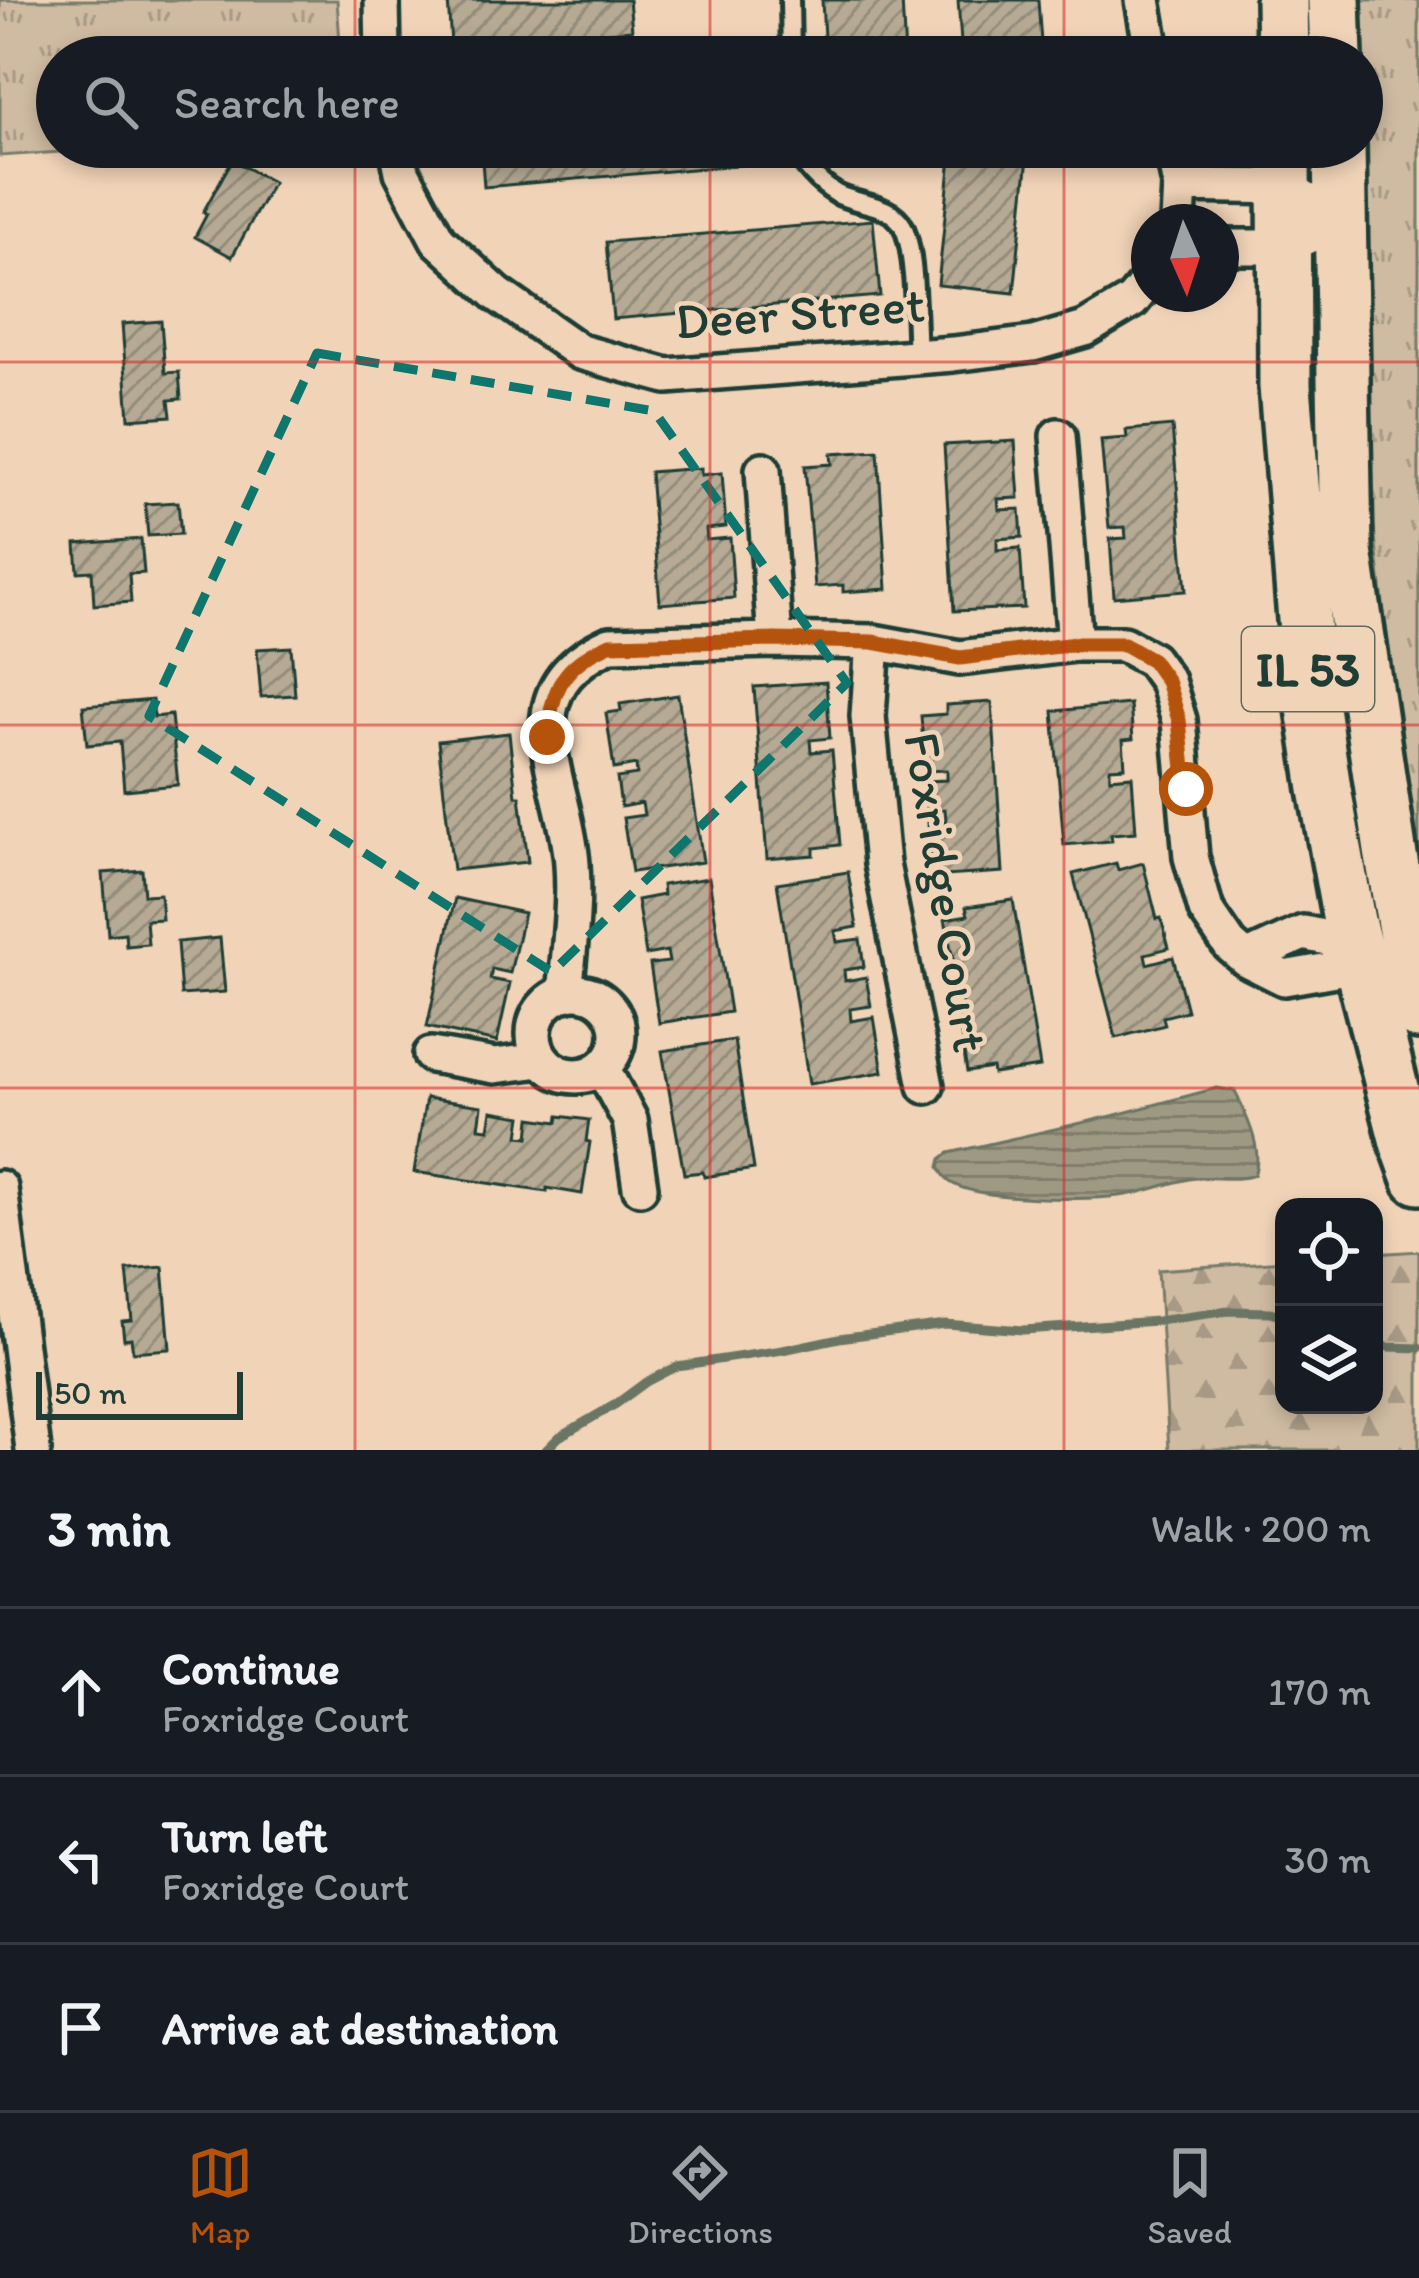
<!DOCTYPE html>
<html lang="en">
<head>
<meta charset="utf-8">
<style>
	body { margin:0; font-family:Itim,sans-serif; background:#242831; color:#f1f3f6 }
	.controls { position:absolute; right:36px; bottom:36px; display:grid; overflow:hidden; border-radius:24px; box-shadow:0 6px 18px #0003 }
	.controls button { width:108px; height:108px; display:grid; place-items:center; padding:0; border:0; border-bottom:3px solid #363941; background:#171b24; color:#f1f3f6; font:60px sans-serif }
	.compass { position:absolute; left:1131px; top:204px; width:108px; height:108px; border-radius:50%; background:#171b24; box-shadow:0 6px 18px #0003; rotate:177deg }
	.scale { position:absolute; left:36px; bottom:30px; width:207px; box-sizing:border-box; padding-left:12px; border:6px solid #1f3d34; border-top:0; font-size:33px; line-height:42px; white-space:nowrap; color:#1f3d34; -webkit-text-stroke:9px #f1d4b8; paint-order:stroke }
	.stop { position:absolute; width:36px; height:36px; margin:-27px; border:9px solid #b45309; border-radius:50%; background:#fff }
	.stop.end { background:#b45309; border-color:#fff; box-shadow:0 3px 12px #0008 }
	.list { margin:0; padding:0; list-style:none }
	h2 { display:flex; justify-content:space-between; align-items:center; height:156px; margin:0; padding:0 48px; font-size:51px }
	h2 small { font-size:39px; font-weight:400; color:#9ea1a6 }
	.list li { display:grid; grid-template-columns:78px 1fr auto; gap:36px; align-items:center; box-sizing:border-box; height:168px; padding:0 48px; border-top:3px solid #363941 }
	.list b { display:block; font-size:45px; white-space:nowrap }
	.list p { margin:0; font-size:39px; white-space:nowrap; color:#9ea1a6 }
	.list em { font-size:39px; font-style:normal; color:#9ea1a6 }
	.icon { flex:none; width:66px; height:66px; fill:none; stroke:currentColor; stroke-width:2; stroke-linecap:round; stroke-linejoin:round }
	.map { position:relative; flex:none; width:1419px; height:1450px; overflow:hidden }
	.search { position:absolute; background:#171b24; box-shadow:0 6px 18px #0003; left:36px; right:36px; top:36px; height:132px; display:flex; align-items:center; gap:30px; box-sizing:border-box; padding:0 42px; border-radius:66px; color:#9ea1a6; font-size:45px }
	.sheet { height:660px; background:#171b24 }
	nav { display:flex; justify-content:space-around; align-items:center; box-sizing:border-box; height:168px; border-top:3px solid #363941; background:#171b24; font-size:33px; color:#9ea1a6 }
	nav a { display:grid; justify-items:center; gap:6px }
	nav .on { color:#b45309 }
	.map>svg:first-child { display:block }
	.forest { fill:url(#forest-firs); stroke:#777c6b; stroke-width:3 }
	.park { fill:url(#park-tufts); stroke:#777c6b; stroke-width:3 }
	.water { fill:url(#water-rules); stroke:#6b7463; stroke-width:3 }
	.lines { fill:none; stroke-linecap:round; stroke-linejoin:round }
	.stream { stroke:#6b7463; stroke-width:9 }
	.building { fill:url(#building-hatch); stroke:#1f3d34; stroke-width:3 }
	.lane-casing { stroke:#1f3d34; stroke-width:26 }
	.street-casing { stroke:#1f3d34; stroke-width:42 }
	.primary-casing { stroke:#1f3d34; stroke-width:60 }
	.lane { stroke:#f1d4b8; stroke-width:16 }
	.street { stroke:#f1d4b8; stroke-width:33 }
	.primary { stroke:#f1d4b8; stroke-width:51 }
	.route { stroke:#b45309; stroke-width:15 }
	.marked { fill:none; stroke:#0f766e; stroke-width:9; stroke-dasharray:24 15; stroke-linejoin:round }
	.grid { fill:none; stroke:#d62828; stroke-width:3; stroke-opacity:0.55 }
	.labels { text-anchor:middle; stroke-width:9; stroke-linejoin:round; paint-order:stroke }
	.shield { fill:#f1d4b8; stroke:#5e6a5c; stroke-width:3 }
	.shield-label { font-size:48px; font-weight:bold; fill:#1f3d34 }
	.street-label { font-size:51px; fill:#1f3d34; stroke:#f1d4b8 }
</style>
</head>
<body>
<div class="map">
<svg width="1419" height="1450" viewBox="0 0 1419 1450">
	<defs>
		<pattern id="forest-firs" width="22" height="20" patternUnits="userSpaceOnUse" patternTransform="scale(3)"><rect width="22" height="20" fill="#cfbba2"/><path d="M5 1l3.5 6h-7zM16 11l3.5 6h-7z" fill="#a79985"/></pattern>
		<pattern id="park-tufts" width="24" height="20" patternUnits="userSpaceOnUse" patternTransform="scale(3)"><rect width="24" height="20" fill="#cfbba2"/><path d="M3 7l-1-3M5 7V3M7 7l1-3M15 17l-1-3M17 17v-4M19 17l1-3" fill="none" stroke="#a79985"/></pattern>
		<pattern id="water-rules" width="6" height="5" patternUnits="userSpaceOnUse" patternTransform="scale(3)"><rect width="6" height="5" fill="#9e9983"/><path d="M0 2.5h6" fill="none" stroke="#807e6c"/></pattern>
		<pattern id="building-hatch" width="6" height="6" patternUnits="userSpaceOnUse" patternTransform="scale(3)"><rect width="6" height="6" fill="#b6aa94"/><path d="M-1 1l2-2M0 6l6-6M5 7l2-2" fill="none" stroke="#938c7a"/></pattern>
	</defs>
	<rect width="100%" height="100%" fill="#f1d4b8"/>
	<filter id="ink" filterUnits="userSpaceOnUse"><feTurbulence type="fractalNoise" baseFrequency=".00833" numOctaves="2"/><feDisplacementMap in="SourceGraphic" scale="24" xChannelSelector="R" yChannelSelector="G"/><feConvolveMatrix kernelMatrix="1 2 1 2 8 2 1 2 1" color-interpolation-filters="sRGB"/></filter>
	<g filter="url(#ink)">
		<path class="forest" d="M 1419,1251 L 1419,1450 L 1169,1450 L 1158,1270 L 1284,1261 L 1284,1405 L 1374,1405 L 1374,1254 Z"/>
		<path class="park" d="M 0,0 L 337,0 L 341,57 L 57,57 L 57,147 L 140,147 L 0,156 Z
			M 1358,0 L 1419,0 L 1419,867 L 1411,834 L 1372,512 L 1362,57 L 1360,57 Z"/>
		<path class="water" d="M 1217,1088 L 1235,1091 C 1246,1116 1264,1149 1254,1175 C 1235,1182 1211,1175 1189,1179 C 1168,1183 1147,1192 1126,1195 C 1092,1201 977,1201 950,1182 C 945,1178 942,1172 939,1167 L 941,1159 L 949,1153 L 1112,1116 Z"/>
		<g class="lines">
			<path class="stream" d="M 1374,1343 L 1389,1347 L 1419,1348
				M 546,1450 L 559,1437 L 616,1404 L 646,1382 L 677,1366 L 783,1350 L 839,1338 L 945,1324 L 1023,1330 L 1157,1321 L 1229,1311 L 1270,1312 L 1284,1316"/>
		</g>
		<path class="building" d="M 448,0 L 629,0 L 632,30 L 451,45 Z
			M 822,0 L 902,0 L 905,57 L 825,57 Z
			M 958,0 L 1038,0 L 1042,57 L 962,57 Z
			M 481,147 L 749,147 L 751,164 L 484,187 Z
			M 831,147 L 910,147 L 911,157 L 832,162 Z
			M 952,147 L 1029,147 L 1014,293 L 938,285 Z
			M 232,160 L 273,182 L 232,257 L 195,237 L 207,214 L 203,212 Z
			M 873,220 L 880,296 L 613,319 L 606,242 Z
			M 161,321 L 165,373 L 179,372 L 181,399 L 169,400 L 171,416 L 129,419 L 122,324 Z
			M 1172,426 L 1186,591 L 1114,597 L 1110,539 L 1126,538 L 1125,527 L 1109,528 L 1101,440 L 1127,438 L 1126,430 Z
			M 1015,441 L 1019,498 L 998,499 L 999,510 L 1020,509 L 1022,537 L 997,539 L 997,550 L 1020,548 L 1024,608 L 954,611 L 944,445 Z
			M 878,451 L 887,589 L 843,592 L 843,585 L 815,587 L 805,466 L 832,464 L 831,454 Z
			M 701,468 L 701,475 L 722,473 L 726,527 L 706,529 L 707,540 L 730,538 L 734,598 L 660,604 L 650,472 Z
			M 178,502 L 181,534 L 148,536 L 145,504 Z
			M 141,539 L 144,573 L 129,574 L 131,602 L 94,605 L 92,571 L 78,572 L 76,544 Z
			M 291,647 L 295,695 L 261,697 L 257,649 Z
			M 826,682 L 830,738 L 810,740 L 811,752 L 832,750 L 840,845 L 814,848 L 814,855 L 767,859 L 754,687 Z
			M 678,695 L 703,862 L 632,872 L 623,818 L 644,815 L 642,803 L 621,807 L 617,778 L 637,775 L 636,765 L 614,769 L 606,713 L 621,711 L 620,704 Z
			M 152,700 L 154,717 L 171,715 L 178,785 L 124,790 L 120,742 L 87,745 L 83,706 Z
			M 992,702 L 1003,872 L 931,877 L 928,822 L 946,821 L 945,809 L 927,810 L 925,781 L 947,780 L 947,770 L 925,771 L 921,716 L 946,714 L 946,705 Z
			M 1130,704 L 1133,739 L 1123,740 L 1125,767 L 1110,768 L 1110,778 L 1132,776 L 1136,832 L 1111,834 L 1112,841 L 1064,845 L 1053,711 Z
			M 509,733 L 516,796 L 520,796 L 528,862 L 453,870 L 438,741 Z
			M 1116,863 L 1118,870 L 1143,863 L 1157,919 L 1161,918 L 1169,948 L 1145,954 L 1147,964 L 1173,957 L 1187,1011 L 1163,1017 L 1165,1025 L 1116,1038 L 1073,874 Z
			M 142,870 L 144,895 L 160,894 L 162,919 L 146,920 L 148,944 L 126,946 L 125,933 L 108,935 L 103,873 Z
			M 848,872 L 857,927 L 835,931 L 837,942 L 860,939 L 864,967 L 844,970 L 845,981 L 866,977 L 871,1006 L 850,1009 L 851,1021 L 874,1017 L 883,1072 L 809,1084 L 777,883 Z
			M 709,878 L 730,1012 L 659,1023 L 650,964 L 669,962 L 667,951 L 646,955 L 637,900 L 663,895 L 662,885 Z
			M 455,898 L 524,913 L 510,973 L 492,969 L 490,979 L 510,983 L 497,1042 L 427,1027 Z
			M 1013,900 L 1040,1067 L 993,1074 L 992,1068 L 967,1072 L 958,1016 L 964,1015 L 945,919 L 968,915 L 966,907 Z
			M 220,938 L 225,992 L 181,995 L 177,942 Z
			M 734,1040 L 754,1169 L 704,1177 L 703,1172 L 684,1174 L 662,1051 Z
			M 426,1098 L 482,1106 L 479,1128 L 489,1129 L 492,1111 L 522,1116 L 519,1136 L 529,1137 L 531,1118 L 558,1122 L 559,1116 L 589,1120 L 586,1141 L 590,1142 L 582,1194 L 547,1188 L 547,1192 L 414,1172 Z
			M 163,1267 L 170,1349 L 133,1352 L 131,1338 L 124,1339 L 122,1321 L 132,1320 L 127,1270 Z"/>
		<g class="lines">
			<g class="lane-casing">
				<path id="lane" d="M 790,0 L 791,57
					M 793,147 C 805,167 817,182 837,194 C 857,205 891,203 903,226 C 916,253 915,325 917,357"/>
			</g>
			<g class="street-casing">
				<path id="street" d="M 382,0 L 383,57
					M 1143,0 L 1153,57
					M 397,147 L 402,172 L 438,240 L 497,294 L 580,352 L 667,376 L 953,354 L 1033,344 L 1085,329 L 1132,301 L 1149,280
					M 1172,147 L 1180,185 L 1178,222
					M 1180,185 L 1285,187 L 1341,221 L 1284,247 L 1221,247
					M 1058,436 L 1075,644
					M 763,470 L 775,640
					M 873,642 L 868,716 L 882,864 L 926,1086
					M534 1034a42 42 0 1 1 84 0a42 42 0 1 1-84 0Z
					M 565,994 C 569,951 575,907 572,864 C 566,779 503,692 610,644 L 775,640 L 873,642 L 960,658 L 1075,644 L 1123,644 L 1152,660 L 1167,681 L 1179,720 L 1191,857 L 1206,910 L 1230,945 L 1246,959 L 1284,978 L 1335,969 L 1356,944 L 1303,933 L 1246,959
					M 431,1055 L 495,1066 L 542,1060
					M 602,1068 L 630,1120 L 640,1187
					M 0,1188 L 33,1450"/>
			</g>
			<g class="primary-casing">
				<path id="primary" d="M 1282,0 L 1283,57
					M 1334,0 L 1336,57
					M 1284,147 L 1285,386 L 1309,681 L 1325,789 L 1349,921 L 1406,1142 L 1419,1178
					M 1339,147 L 1346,551 L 1390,850 L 1419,1013"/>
			</g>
			<use href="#lane" class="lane"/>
			<use href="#street" class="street"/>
			<use href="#primary" class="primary"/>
		</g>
	</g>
	<g class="lines" filter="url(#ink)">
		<path class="route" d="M 547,737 C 553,687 562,665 610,644 L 775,640 L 873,642 L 960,658 L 1076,644 L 1124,644 L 1152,660 L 1167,681 L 1179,720 L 1186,789"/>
	</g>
	<path class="marked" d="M 317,353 L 654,411 L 847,683 L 552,972 L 149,716 Z"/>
	<path class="grid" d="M 355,0 L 355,57M 710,0 L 710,57M 1064,0 L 1064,57M 355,147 L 355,1450M 710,147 L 710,1450M 1064,147 L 1064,1450M 0,362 L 1419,362M 0,725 L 1419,725M 0,1088 L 1419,1088"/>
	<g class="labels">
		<rect class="shield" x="1242" y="627" width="132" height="84" rx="9"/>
		<g class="shield-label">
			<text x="1308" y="686">IL 53</text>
		</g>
		<g class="street-label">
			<text transform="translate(800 312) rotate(-4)" y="18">Deer Street</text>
			<text transform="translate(947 892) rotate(81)" y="18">Foxridge Court</text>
		</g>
	</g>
</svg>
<div class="controls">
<button><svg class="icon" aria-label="locate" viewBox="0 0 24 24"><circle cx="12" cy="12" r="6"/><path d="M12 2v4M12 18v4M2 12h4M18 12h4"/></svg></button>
<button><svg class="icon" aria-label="layers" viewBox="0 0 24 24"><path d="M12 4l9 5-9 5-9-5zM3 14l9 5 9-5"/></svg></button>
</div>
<svg class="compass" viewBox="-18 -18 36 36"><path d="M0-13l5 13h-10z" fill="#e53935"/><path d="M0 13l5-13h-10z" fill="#9ea1a6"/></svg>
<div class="scale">50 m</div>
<div class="stop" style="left:1186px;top:789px"></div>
<div class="stop end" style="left:547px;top:737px"></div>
<div class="search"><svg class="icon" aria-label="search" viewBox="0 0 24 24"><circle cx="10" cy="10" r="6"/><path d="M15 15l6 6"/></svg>Search here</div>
</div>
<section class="sheet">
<h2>3 min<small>Walk · 200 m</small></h2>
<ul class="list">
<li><svg class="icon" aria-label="ahead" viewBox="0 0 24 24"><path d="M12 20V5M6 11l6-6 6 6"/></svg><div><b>Continue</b><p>Foxridge Court</p></div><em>170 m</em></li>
<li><svg class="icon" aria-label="left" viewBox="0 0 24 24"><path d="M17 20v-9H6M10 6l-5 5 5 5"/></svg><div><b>Turn left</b><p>Foxridge Court</p></div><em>30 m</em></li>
<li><svg class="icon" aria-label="arrive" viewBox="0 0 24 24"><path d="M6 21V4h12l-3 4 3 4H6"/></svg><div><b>Arrive at destination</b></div></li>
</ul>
</section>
<nav>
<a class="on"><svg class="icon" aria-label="map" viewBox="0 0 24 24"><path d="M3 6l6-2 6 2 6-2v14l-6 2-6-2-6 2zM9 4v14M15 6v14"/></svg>Map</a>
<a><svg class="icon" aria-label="directions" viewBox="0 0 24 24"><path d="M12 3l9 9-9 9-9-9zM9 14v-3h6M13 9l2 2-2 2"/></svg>Directions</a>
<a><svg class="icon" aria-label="saved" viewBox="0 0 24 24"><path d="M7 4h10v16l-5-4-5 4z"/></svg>Saved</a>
</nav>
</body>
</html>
